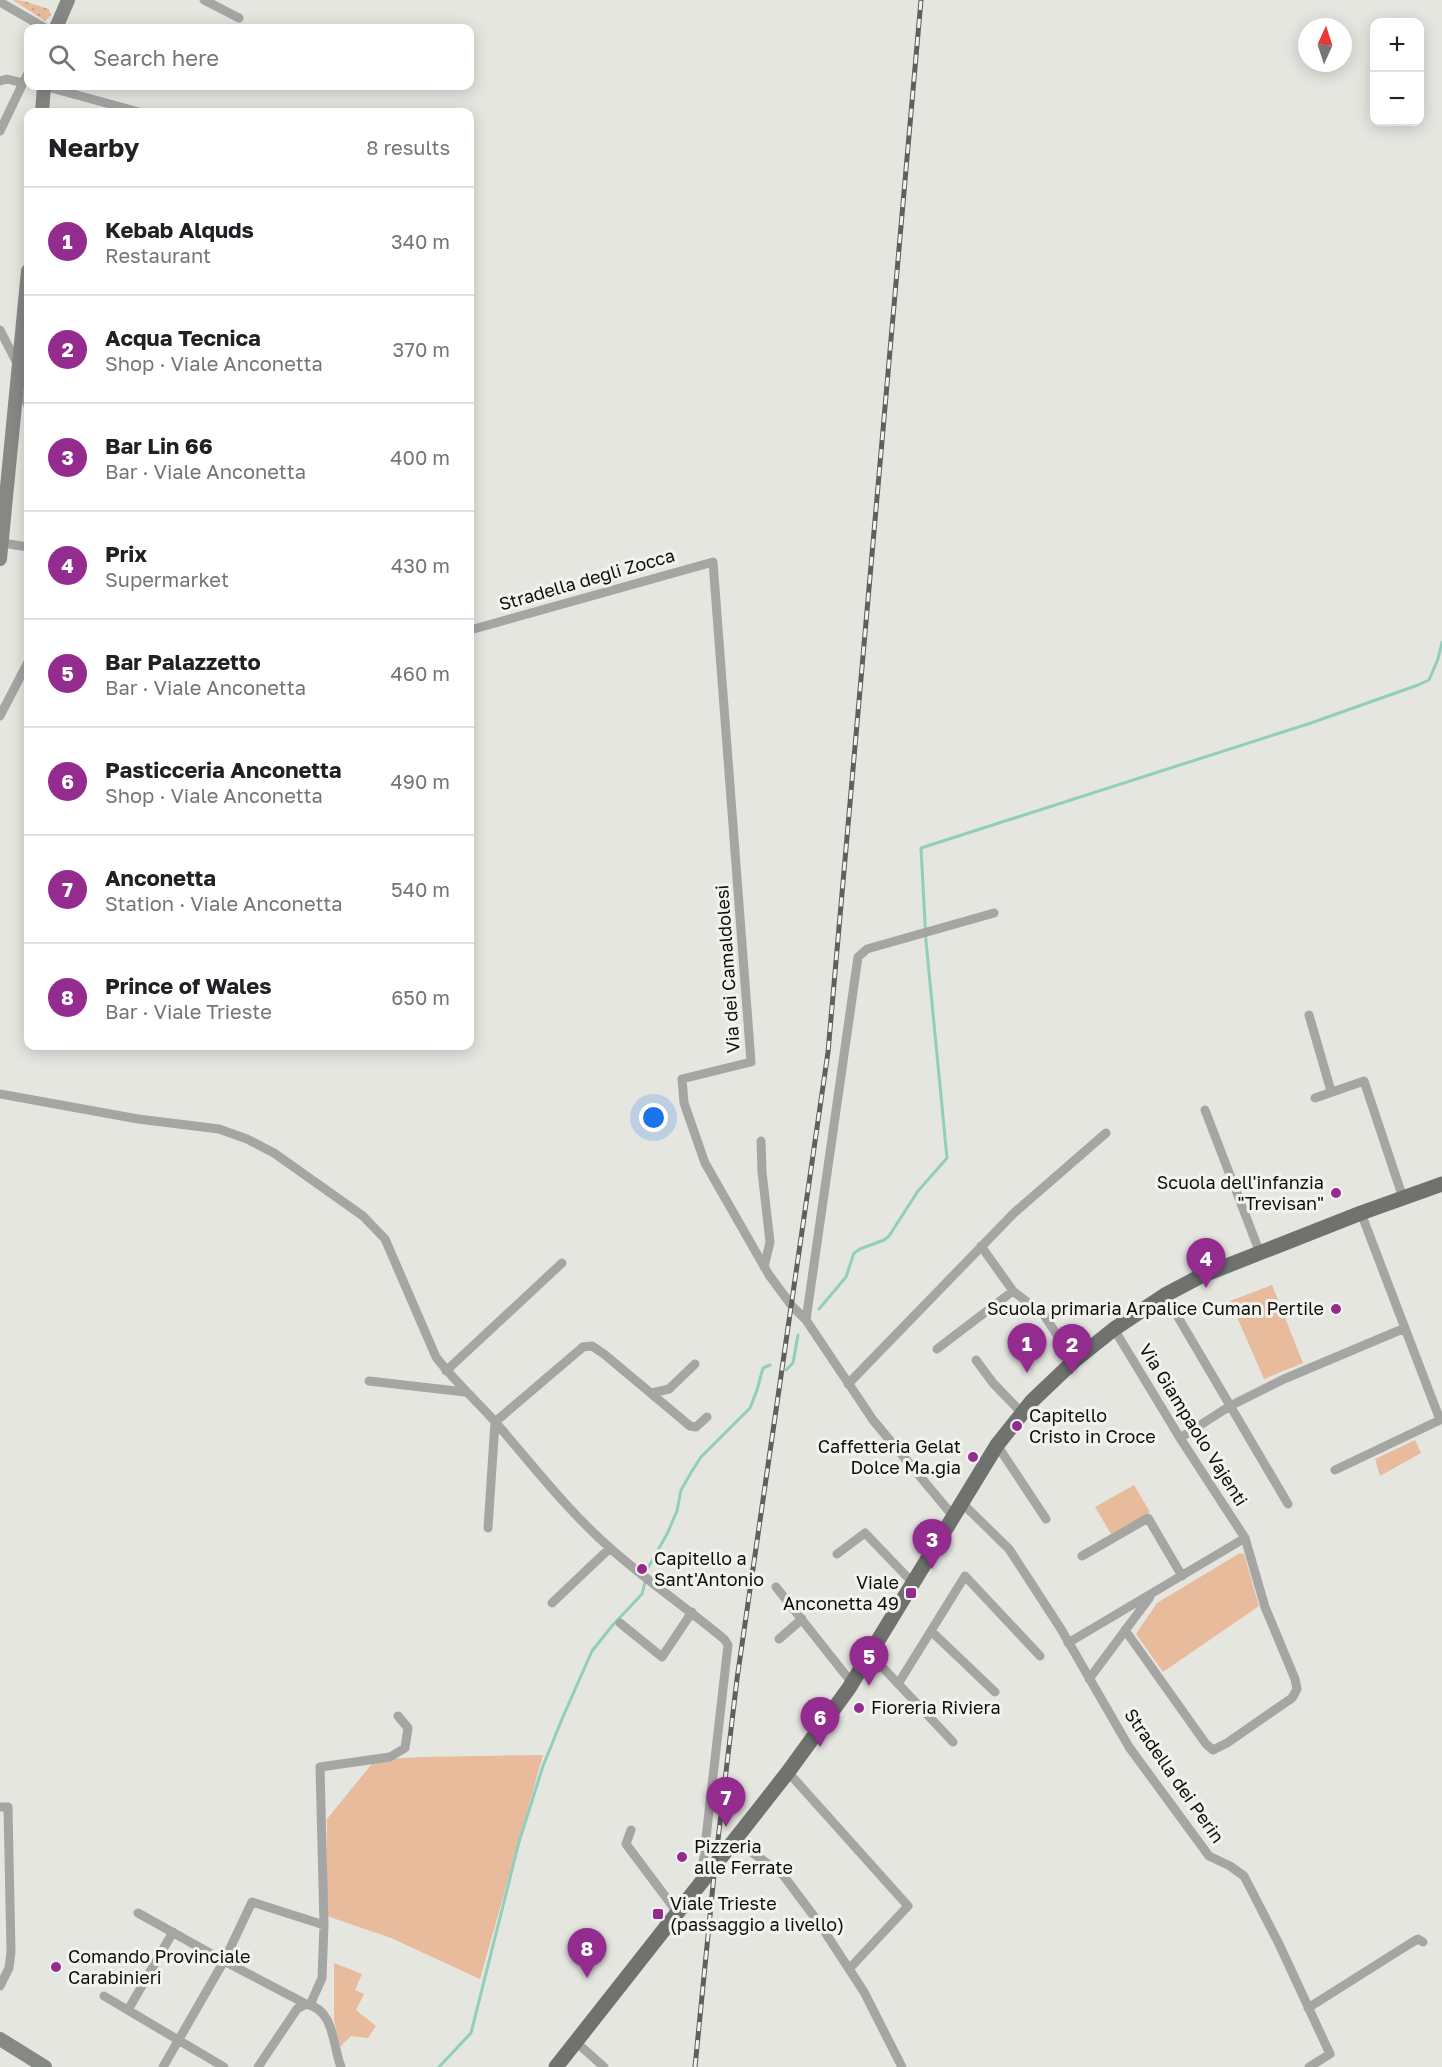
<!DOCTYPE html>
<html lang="en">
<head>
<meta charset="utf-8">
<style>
	body { margin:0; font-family:"Golos Text",sans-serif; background:#f6f6f6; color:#202124 }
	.controls { position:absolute; right:18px; top:18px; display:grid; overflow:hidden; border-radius:12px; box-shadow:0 3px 15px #0003 }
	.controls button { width:54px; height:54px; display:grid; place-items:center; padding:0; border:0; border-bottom:2px solid #e0e0e0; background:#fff; color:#202124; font:30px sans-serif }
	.compass { position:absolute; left:1298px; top:18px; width:54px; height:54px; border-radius:50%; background:#fff; box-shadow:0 3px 15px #0003; rotate:3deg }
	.you { position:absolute; left:654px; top:1118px; width:21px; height:21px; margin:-15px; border:4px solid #fff; border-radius:50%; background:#1a73e8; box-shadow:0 0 0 9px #1a73e833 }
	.badge { display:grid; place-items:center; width:39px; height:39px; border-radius:50%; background:#942c90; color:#fff; font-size:20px; font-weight:700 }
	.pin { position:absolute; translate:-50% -50px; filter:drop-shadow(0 2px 3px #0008) }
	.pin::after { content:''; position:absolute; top:32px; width:21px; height:18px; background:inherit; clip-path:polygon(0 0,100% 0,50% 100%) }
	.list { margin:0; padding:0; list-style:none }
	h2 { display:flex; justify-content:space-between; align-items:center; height:78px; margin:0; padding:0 24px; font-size:26px }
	h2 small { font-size:20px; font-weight:400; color:#757577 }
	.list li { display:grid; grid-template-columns:39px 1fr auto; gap:18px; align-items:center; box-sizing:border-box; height:108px; padding:0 24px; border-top:2px solid #e0e0e0 }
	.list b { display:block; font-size:22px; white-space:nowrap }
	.list p { margin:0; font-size:20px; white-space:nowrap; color:#757577 }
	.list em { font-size:20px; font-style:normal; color:#757577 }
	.icon { flex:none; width:33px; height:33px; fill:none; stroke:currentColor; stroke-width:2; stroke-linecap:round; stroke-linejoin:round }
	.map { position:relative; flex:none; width:1442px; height:2067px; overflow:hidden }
	.search { position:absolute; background:#fff; box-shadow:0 3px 15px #0003; left:24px; top:24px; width:450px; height:66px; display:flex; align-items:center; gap:15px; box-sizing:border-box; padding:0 21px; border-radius:12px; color:#757577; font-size:22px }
	.panel { position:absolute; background:#fff; box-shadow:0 3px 15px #0003; left:24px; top:108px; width:450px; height:942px; border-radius:12px }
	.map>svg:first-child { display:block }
	.grass { fill:url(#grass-dots) }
	.green { fill:#e8bb9c }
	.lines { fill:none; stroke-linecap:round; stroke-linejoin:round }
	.stream { stroke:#91cebb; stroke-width:3 }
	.street { stroke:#a5a6a4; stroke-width:9 }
	.secondary { stroke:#858885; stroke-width:14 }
	.primary { stroke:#6f726e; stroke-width:15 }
	.rail-casing { stroke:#5f605c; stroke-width:5 }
	.rail { stroke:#f2f3ee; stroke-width:3; stroke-dasharray:9; stroke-linecap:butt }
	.poi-dot { fill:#942c90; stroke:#f2f3ee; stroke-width:2 }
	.labels { text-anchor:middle; stroke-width:6; stroke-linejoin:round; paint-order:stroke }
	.street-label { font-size:18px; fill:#0f100e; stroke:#f2f3ee }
	.poi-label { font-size:18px; fill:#0f100e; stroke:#f2f3ee; text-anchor:start }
</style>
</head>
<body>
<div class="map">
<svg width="1442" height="2067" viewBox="0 0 1442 2067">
	<defs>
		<pattern id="grass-dots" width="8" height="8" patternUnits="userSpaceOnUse" patternTransform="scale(1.5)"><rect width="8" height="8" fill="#e8bb9c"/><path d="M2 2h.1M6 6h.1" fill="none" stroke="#c6a085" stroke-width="1.8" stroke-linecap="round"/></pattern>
	</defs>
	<rect width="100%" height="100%" fill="#e5e6e0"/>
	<path class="grass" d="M 13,0 C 27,0 36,6 49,9 L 51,15 L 45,21 Z"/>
	<path class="green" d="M 1272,1285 L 1303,1363 L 1264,1379 L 1230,1301 Z
		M 1415,1440 L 1421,1453 L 1380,1476 L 1375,1459 Z
		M 1134,1485 L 1150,1512 L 1111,1534 L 1095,1507 Z
		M 1240,1553 L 1244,1554 L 1259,1606 L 1163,1672 L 1136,1634 L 1157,1603 Z
		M 543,1755 L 480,1979 L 391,1938 L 327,1916 L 327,1819 L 375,1760 L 422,1757 Z
		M 334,1963 L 362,1974 L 355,1990 L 364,1994 L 356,2010 L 376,2026 L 368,2038 L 351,2036 L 340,2047 L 334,2020 Z"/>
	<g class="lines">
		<path class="stream" d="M 819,1309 L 846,1277 L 854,1253 L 860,1249 L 884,1240 L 889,1236 L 918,1191 L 947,1158 L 926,941 L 921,848 L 1311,723 L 1418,685 L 1429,680 L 1438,659 L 1442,642
			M 786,1370 L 793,1363 L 798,1335
			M 648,1568 L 667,1534 L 677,1511 L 681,1490 L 692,1471 L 701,1457 L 750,1408 L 757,1390 L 763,1368 L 770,1365
			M 439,2067 L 471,2033 L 519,1842 L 543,1766 L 562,1719 L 592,1651 L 612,1626 L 642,1594 L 645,1582"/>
		<path class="street" d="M 204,0 L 239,18
			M 0,2 L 45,28
			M 0,81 L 7,79 L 23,83 L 28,73
			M 44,86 L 139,112
			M 0,131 L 23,83
			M 0,330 L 18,365
			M 19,380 L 28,406
			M 9,544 L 28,547
			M 470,630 L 713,562 L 751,1062 L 682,1079 L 684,1103 L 705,1163 L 769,1275 L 792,1306 L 806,1320 L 873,1420 L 953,1516
			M 0,716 L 28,662
			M 1309,1015 L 1331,1091
			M 0,1094 L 138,1119 L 219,1129 L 247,1139 L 274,1153 L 363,1216 L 385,1239 L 436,1357 C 454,1381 477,1401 497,1424 C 534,1467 568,1511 610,1548 C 647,1581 687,1608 724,1639 L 728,1645 L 703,1864 L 704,1870 L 707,1874
			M 1315,1098 L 1364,1081 L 1403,1198
			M 1205,1110 L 1260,1253
			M 761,1141 L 762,1172 L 770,1242 L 764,1267
			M 981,1246 L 1013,1291
			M 1165,1295 L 1288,1504
			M 806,1320 L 858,957 L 867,949 L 994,913
			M 1114,1329 L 1180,1438 L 1245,1538 L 1265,1607 L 1295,1679 L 1297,1689 L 1292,1698 L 1227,1743 L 1213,1750 L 1206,1744 L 1125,1630
			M 937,1349 L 1013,1291 L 1044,1315 L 1074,1361
			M 976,1360 L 993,1383 L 1021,1412
			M 446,1371 L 562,1263
			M 369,1381 L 465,1392
			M 848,1384 L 1014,1213 L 1106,1133
			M 652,1393 L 669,1389 L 695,1364
			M 1180,1438 L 1230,1406 L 1284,1379 L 1405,1328
			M 997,1445 L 1046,1519
			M 1335,1470 L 1440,1420 L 1361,1213
			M 961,1502 L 1009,1549 L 1061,1629 L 1129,1747 L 1209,1856 L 1230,1866 L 1244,1876 L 1279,1944 L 1330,2054 L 1309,2067
			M 488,1528 L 495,1422 L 583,1347 L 592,1346 L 604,1354 L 690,1426 L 696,1427 L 707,1417
			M 837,1554 L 865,1533 L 913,1583
			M 1082,1556 L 1148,1518 L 1182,1576
			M 776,1587 L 852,1683
			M 552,1603 L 610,1548
			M 620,1623 L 662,1657 L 692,1612
			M 931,1631 L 995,1692
			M 779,1639 L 802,1619
			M 1068,1643 L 1245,1538
			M 871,1655 L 953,1742
			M 1089,1679 L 1150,1597
			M 898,1684 L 965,1576 L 1040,1656
			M 788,1772 L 908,1906 L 849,1969
			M 0,1807 L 8,1807 L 11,1952 L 9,1968 L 0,1986
			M 631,1830 L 626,1844 L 677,1912
			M 735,1840 L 783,1875 L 819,1923 L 864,1992 L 902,2067
			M 138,1913 L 224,1961 L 306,2004
			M 104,1996 L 224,2067
			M 310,2005 L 322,1978 L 324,1925 L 320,1767 L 390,1757 L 405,1748 L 408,1728 L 398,1716
			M 1308,2008 L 1411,1943 L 1418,1939 L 1423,1942
			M 128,2010 L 173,1932
			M 576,2042 L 604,2067
			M 163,2067 L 224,1961 L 252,1902 L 324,1925
			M 258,2067 L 297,2009 L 306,2004 C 335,2010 332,2044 341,2067"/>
		<path class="secondary" d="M 56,28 L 68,0
			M 42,112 L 44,86
			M 0,559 L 28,271
			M 0,2039 L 45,2067"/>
		<path class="primary" d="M 556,2067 L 788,1772 L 849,1688 L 997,1445 L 1032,1401 L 1074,1361 L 1114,1329 L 1165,1295 L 1201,1276 L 1361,1213 L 1442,1184"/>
		<g class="rail-casing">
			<path id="rail" d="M 695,2067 L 715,1865 L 737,1679 L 828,1052 L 921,0"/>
		</g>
		<use href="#rail" class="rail"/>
	</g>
	<g class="poi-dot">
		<circle cx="1336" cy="1193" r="6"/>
		<circle cx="1336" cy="1309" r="6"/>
		<circle cx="1017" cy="1426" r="6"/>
		<circle cx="973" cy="1457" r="6"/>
		<circle cx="642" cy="1569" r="6"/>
		<rect x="905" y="1587" width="12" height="12" rx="3"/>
		<circle cx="859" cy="1708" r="6"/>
		<circle cx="682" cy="1857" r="6"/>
		<rect x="652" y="1908" width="12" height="12" rx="3"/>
		<circle cx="56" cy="1967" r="6"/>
	</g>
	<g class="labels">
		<g class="street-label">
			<text transform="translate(587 580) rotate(-16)" y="6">Stradella degli Zocca</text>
			<text transform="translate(728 969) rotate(-94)" y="6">Via dei Camaldolesi</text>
			<text transform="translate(1193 1425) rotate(58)" y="6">Via Giampaolo Vajenti</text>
			<text transform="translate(1174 1776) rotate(55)" y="6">Stradella dei Perin</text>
		</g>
		<g class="poi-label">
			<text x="1324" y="1189" text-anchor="end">Scuola dell'infanzia<tspan x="1324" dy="21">"Trevisan"</tspan></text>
			<text x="1324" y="1315" text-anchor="end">Scuola primaria Arpalice Cuman Pertile</text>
			<text x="1029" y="1422">Capitello<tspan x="1029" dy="21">Cristo in Croce</tspan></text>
			<text x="961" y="1453" text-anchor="end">Caffetteria Gelat<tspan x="961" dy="21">Dolce Ma.gia</tspan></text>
			<text x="654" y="1565">Capitello a<tspan x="654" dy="21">Sant'Antonio</tspan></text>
			<text x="899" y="1589" text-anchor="end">Viale<tspan x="899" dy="21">Anconetta 49</tspan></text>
			<text x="871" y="1714">Fioreria Riviera</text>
			<text x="694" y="1853">Pizzeria<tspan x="694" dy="21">alle Ferrate</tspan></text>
			<text x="670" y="1910">Viale Trieste<tspan x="670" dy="21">(passaggio a livello)</tspan></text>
			<text x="68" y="1963">Comando Provinciale<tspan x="68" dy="21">Carabinieri</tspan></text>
		</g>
	</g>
</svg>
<div class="controls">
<button>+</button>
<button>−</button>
</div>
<svg class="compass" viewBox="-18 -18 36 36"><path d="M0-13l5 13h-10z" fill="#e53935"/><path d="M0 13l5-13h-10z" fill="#757577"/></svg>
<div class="you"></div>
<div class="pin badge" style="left:1027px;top:1373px">1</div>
<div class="pin badge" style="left:1072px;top:1374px">2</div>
<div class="pin badge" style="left:932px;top:1569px">3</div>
<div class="pin badge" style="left:1206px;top:1288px">4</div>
<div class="pin badge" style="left:869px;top:1686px">5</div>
<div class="pin badge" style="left:820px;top:1747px">6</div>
<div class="pin badge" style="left:726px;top:1827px">7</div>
<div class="pin badge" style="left:587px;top:1978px">8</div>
<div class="search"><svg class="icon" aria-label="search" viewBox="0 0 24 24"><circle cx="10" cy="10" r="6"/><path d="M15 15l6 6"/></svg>Search here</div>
<section class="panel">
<h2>Nearby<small>8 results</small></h2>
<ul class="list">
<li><span class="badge">1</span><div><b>Kebab Alquds</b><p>Restaurant</p></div><em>340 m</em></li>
<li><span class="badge">2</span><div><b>Acqua Tecnica</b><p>Shop · Viale Anconetta</p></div><em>370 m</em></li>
<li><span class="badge">3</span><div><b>Bar Lin 66</b><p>Bar · Viale Anconetta</p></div><em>400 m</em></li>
<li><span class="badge">4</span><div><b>Prix</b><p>Supermarket</p></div><em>430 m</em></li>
<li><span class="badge">5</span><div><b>Bar Palazzetto</b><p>Bar · Viale Anconetta</p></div><em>460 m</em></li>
<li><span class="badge">6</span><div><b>Pasticceria Anconetta</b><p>Shop · Viale Anconetta</p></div><em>490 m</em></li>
<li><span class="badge">7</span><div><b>Anconetta</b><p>Station · Viale Anconetta</p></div><em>540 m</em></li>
<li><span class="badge">8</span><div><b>Prince of Wales</b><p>Bar · Viale Trieste</p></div><em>650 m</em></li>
</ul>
</section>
</div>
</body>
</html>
